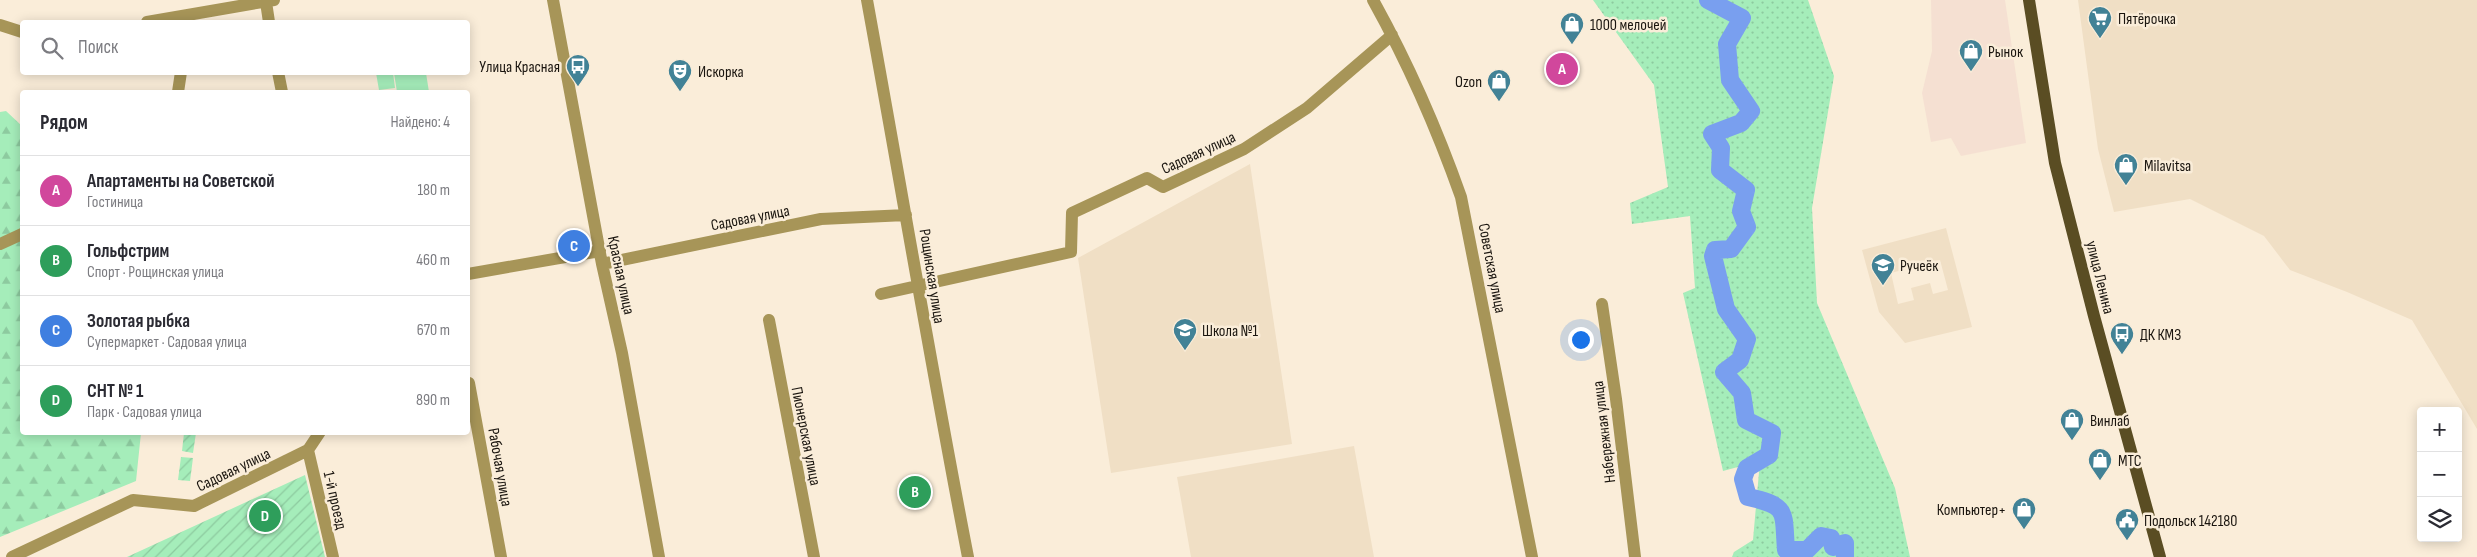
<!DOCTYPE html>
<html lang="ru">
<head>
<meta charset="utf-8">
<style>
	body { margin:0; font-family:"Sofia Sans Condensed",sans-serif; background:#f2f2f3; color:#2b2b33 }
	.controls { position:absolute; right:15px; bottom:15px; display:grid; overflow:hidden; border-radius:5px; box-shadow:0 2px 12px #0003 }
	.controls button { width:45px; height:45px; display:grid; place-items:center; padding:0; border:0; border-bottom:1px solid #e1e1e2; background:#fff; color:#2b2b33; font:25px sans-serif }
	.you { position:absolute; left:1580px; top:339px; width:18px; height:18px; margin:-12px; border:4px solid #fff; border-radius:50%; background:#1a73e8; box-shadow:0 0 0 8px #1a73e833 }
	.badge { display:grid; place-items:center; width:32px; height:32px; border-radius:50%; background:#d93025; color:#fff; font-size:16px; font-weight:700 }
	.pin { position:absolute; translate:-50% -50%; border:2px solid #fff; box-shadow:0 1px 5px #0006 }
	.list { margin:0; padding:0; list-style:none }
	h2 { display:flex; justify-content:space-between; align-items:center; height:65px; margin:0; padding:0 20px; font-size:21px }
	h2 small { font-size:16px; font-weight:400; color:#7c7c81 }
	.list li { display:grid; grid-template-columns:32px 1fr auto; gap:15px; align-items:center; box-sizing:border-box; height:70px; padding:0 20px; border-top:1px solid #e1e1e2 }
	.list b { display:block; font-size:19px; white-space:nowrap }
	.list p { margin:0; font-size:16px; white-space:nowrap; color:#7c7c81 }
	.list em { font-size:16px; font-style:normal; color:#7c7c81 }
	.icon { flex:none; width:28px; height:28px; fill:none; stroke:currentColor; stroke-width:2; stroke-linecap:round; stroke-linejoin:round }
	.map { position:relative; flex:none; width:2477px; height:557px; overflow:hidden }
	.search { position:absolute; background:#fff; box-shadow:0 2px 12px #0003; left:20px; top:20px; width:450px; height:55px; display:flex; align-items:center; gap:12px; box-sizing:border-box; padding:0 18px; border-radius:5px; color:#7c7c81; font-size:19px }
	.panel { position:absolute; background:#fff; box-shadow:0 2px 12px #0003; left:20px; top:90px; width:450px; height:345px; border-radius:5px }
	.map>svg:first-child { display:block }
	.commercial { fill:#f5e0d2 }
	.built { fill:#f0dfc5; fill-rule:evenodd }
	.grass { fill:url(#grass-dots) }
	.forest { fill:url(#forest-firs) }
	.park { fill:#a5edba }
	.garden { fill:url(#garden-furrows) }
	.lines { fill:none; stroke-linecap:round; stroke-linejoin:round }
	.river { stroke:#799fef; stroke-width:18 }
	.minor { stroke:#a79558; stroke-width:12 }
	.major { stroke:#5a4d23; stroke-width:12 }
	.labels { text-anchor:middle; stroke-width:5; stroke-linejoin:round; paint-order:stroke }
	.poi-label { font-size:16px; fill:#1a150f; stroke:#faedd9; text-anchor:start }
	.street-label { font-size:16px; fill:#1a150f; stroke:#faedd9 }
</style>
</head>
<body>
<div class="map">
<svg width="2477" height="557" viewBox="0 0 2477 557">
	<defs>
		<pattern id="grass-dots" width="8" height="8" patternUnits="userSpaceOnUse" patternTransform="scale(1.25)"><rect width="8" height="8" fill="#a5edba"/><path d="M2 2h.1M6 6h.1" fill="none" stroke="#8dca9f" stroke-width="1.8" stroke-linecap="round"/></pattern>
		<pattern id="forest-firs" width="22" height="20" patternUnits="userSpaceOnUse" patternTransform="scale(1.25)"><rect width="22" height="20" fill="#a5edba"/><path d="M5 1l3.5 6h-7zM16 11l3.5 6h-7z" fill="#8dca9f"/></pattern>
		<pattern id="garden-furrows" width="10" height="10" patternUnits="userSpaceOnUse" patternTransform="scale(1.25)"><rect width="10" height="10" fill="#a5edba"/><path d="M-1 1l2-2M0 10L10 0M9 11l2-2" fill="none" stroke="#8dca9f"/></pattern>
	</defs>
	<rect width="100%" height="100%" fill="#faedd9"/>
	<path class="commercial" d="M 1931,0 L 2005,0 L 2026,143 L 1961,156 L 1951,138 L 1931,142 L 1922,93 L 1932,51 Z"/>
	<path class="built" d="M 2078,0 L 2477,0 L 2477,429 L 2412,320 L 2347,292 L 2290,270 L 2264,236 L 2190,199 L 2114,212 L 2098,149 Z
		M 1250,164 L 1292,444 L 1111,473 L 1078,258 Z
		M 1946,228 L 1972,327 L 1905,343 L 1879,312 L 1862,250 ZM 1940,260 L 1948,290 L 1933,294 L 1930,283 L 1911,288 L 1914,300 L 1898,304 L 1891,273 Z
		M 1354,446 L 1374,557 L 1191,557 L 1177,477 Z"/>
	<path class="grass" d="M 1593,0 L 1808,0 L 1834,76 L 1812,208 L 1817,303 L 1895,488 L 1910,557 L 1732,557 L 1734,552 L 1753,540 L 1760,461 L 1723,471 L 1683,293 L 1695,288 L 1690,216 L 1632,224 L 1630,203 L 1668,187 L 1654,85 Z"/>
	<path class="forest" d="M 6,111 L 22,126 L 22,432 L 141,433 L 136,481 L 0,537 L 0,112 Z"/>
	<path class="park" d="M 376,73 L 393,73 L 395,88 L 379,90 Z
		M 394,73 L 426,73 L 429,92 L 397,92 Z"/>
	<path class="garden" d="M 184,433 L 196,433 L 193,453 L 182,451 Z
		M 181,457 L 193,458 L 190,481 L 178,480 Z
		M 305,475 L 325,557 L 127,557 Z"/>
	<g class="lines">
		<path class="river" d="M 1708,0 L 1742,18 L 1727,44 L 1730,80 L 1751,111 L 1741,123 L 1712,134 L 1721,148 L 1720,170 L 1746,190 L 1741,211 L 1747,227 L 1731,249 L 1715,250 L 1713,256 L 1726,309 L 1747,339 L 1740,360 L 1724,372 L 1742,393 L 1746,420 L 1772,433 L 1769,455 L 1747,468 L 1743,479 L 1748,497 C 1789,506 1783,511 1786,550 L 1807,550 L 1821,536 L 1831,538 L 1833,547 L 1845,543 L 1845,557"/>
		<path class="minor" d="M 553,0 L 602,264 L 622,353 L 659,557
			M 867,0 C 901,186 932,372 968,557
			M 1373,0 C 1408,63 1437,129 1461,197 L 1532,557
			M 266,2 L 269,22
			M 147,22 L 274,0
			M 0,25 L 22,32
			M 278,72 L 282,92
			M 178,92 L 181,72
			M 0,244 L 22,234
			M 602,264 L 821,219 L 906,215
			M 468,274 L 600,251
			M 881,294 L 1071,252 L 1072,213 L 1147,178 L 1163,187 L 1244,149 L 1307,108 L 1392,35
			M 1602,304 L 1616,399 L 1635,557
			M 769,320 L 814,557
			M 469,383 L 501,557
			M 308,450 L 333,557
			M 12,557 L 133,500 L 194,506 L 308,450 L 320,432"/>
		<path class="major" d="M 2029,0 L 2055,163 L 2094,316 L 2160,557"/>
	</g>
	<defs>
		<g id="supermarket-pin" transform="scale(1.25)"><path d="M0 17L-7.5 6A9.5 9.5 0 1 1 7.5 6Z" fill="#428296" stroke="#faedd9"/><path d="M-6-5.5h2.5l.6 2H6L4.5 2H-2.5L-4.4-4H-6ZM-1.5 3.2a1.3 1.3 0 1 0 .1 0ZM3 3.2a1.3 1.3 0 1 0 .1 0Z" fill="#fff"/></g>
		<g id="shop-pin" transform="scale(1.25)"><path d="M0 17L-7.5 6A9.5 9.5 0 1 1 7.5 6Z" fill="#428296" stroke="#faedd9"/><path d="M-5-2.5h2.3a2.7 3.5 0 0 1 5.4 0H5L5.5 6h-11ZM-1.5-2.5h3a1.5 2.3 0 0 0-3 0Z" fill="#fff"/></g>
		<g id="bus-pin" transform="scale(1.25)"><path d="M0 17L-7.5 6A9.5 9.5 0 1 1 7.5 6Z" fill="#428296" stroke="#faedd9"/><path d="M-5-6H5V4H4V6H2V4H-2V6H-4V4H-5ZM-3.5-4V0h7V-4ZM-3.5 1.2v1.5H-2V1.2ZM2 1.2v1.5H3.5V1.2Z" fill="#fff"/></g>
		<g id="theatre-pin" transform="scale(1.25)"><path d="M0 17L-7.5 6A9.5 9.5 0 1 1 7.5 6Z" fill="#428296" stroke="#faedd9"/><path d="M-5-5.5Q0-4 5-5.5V0Q5 5 0 6Q-5 5-5 0ZM-3.3-2.5H-1v1.5H-3.3ZM1-2.5H3.3v1.5H1ZM-2.8 1Q0 5.5 2.8 1Z" fill="#fff"/></g>
		<g id="school-pin" transform="scale(1.25)"><path d="M0 17L-7.5 6A9.5 9.5 0 1 1 7.5 6Z" fill="#428296" stroke="#faedd9"/><path d="M0-5L7-2L0 1L-7-2ZM-4 1L0 2.5L4 1V4Q0 6-4 4Z" fill="#fff"/></g>
		<g id="civic-pin" transform="scale(1.25)"><path d="M0 17L-7.5 6A9.5 9.5 0 1 1 7.5 6Z" fill="#428296" stroke="#faedd9"/><path d="M-.6-6.5H3V-4.5H.6V-3L4-1V1h2V6H-6V1h2V-1L-.6-3ZM-1.2 2.5V6h2.4V2.5Z" fill="#fff"/></g>
	</defs>
	<g fill-rule="evenodd">
		<use href="#supermarket-pin" x="2100" y="18"/>
		<use href="#shop-pin" x="1572" y="24"/>
		<use href="#shop-pin" x="1971" y="51"/>
		<use href="#bus-pin" x="578" y="66"/>
		<use href="#theatre-pin" x="680" y="71"/>
		<use href="#shop-pin" x="1499" y="81"/>
		<use href="#shop-pin" x="2126" y="165"/>
		<use href="#school-pin" x="1883" y="265"/>
		<use href="#school-pin" x="1185" y="330"/>
		<use href="#bus-pin" x="2122" y="334"/>
		<use href="#shop-pin" x="2072" y="420"/>
		<use href="#shop-pin" x="2100" y="460"/>
		<use href="#shop-pin" x="2024" y="509"/>
		<use href="#civic-pin" x="2127" y="520"/>
	</g>
	<g class="labels">
		<g class="poi-label">
			<text x="2118" y="24">Пятёрочка</text>
			<text x="1590" y="30">1000 мелочей</text>
			<text x="1988" y="57">Рынок</text>
			<text x="560" y="72" text-anchor="end">Улица Красная</text>
			<text x="698" y="77">Искорка</text>
			<text x="1482" y="87" text-anchor="end">Ozon</text>
			<text x="2144" y="171">Milavitsa</text>
			<text x="1900" y="271">Ручеёк</text>
			<text x="1202" y="336">Школа №1</text>
			<text x="2140" y="340">ДК КМЗ</text>
			<text x="2090" y="426">Винлаб</text>
			<text x="2118" y="466">МТС</text>
			<text x="2006" y="515" text-anchor="end">Компьютер+</text>
			<text x="2144" y="526">Подольск 142180</text>
		</g>
		<g class="street-label">
			<text transform="translate(1198 152) rotate(-25)" y="6">Садовая улица</text>
			<text transform="translate(750 217) rotate(-11)" y="6">Садовая улица</text>
			<text transform="translate(1493 268) rotate(79)" y="6">Советская улица</text>
			<text transform="translate(622 275) rotate(78)" y="6">Красная улица</text>
			<text transform="translate(933 276) rotate(81)" y="6">Рощинская улица</text>
			<text transform="translate(2101 277) rotate(76)" y="6">улица Ленина</text>
			<text transform="translate(1603 432) rotate(-97)" y="6">Набережная улица</text>
			<text transform="translate(807 436) rotate(79)" y="6">Пионерская улица</text>
			<text transform="translate(501 467) rotate(80)" y="6">Рабочая улица</text>
			<text transform="translate(233 469) rotate(-26)" y="6">Садовая улица</text>
			<text transform="translate(336 500) rotate(77)" y="6">1-й проезд</text>
		</g>
	</g>
</svg>
<div class="controls">
<button>+</button>
<button>−</button>
<button><svg class="icon" aria-label="layers" viewBox="0 0 24 24"><path d="M12 4l9 5-9 5-9-5zM3 14l9 5 9-5"/></svg></button>
</div>
<div class="you"></div>
<div class="pin badge" style="left:1562px;top:69px;background:#d1479c">A</div>
<div class="pin badge" style="left:915px;top:492px;background:#2e9e5b">B</div>
<div class="pin badge" style="left:574px;top:246px;background:#3f7fe0">C</div>
<div class="pin badge" style="left:265px;top:516px;background:#2e9e5b">D</div>
<div class="search"><svg class="icon" aria-label="search" viewBox="0 0 24 24"><circle cx="10" cy="10" r="6"/><path d="M15 15l6 6"/></svg>Поиск</div>
<section class="panel">
<h2>Рядом<small>Найдено: 4</small></h2>
<ul class="list">
<li><span class="badge" style="background:#d1479c">A</span><div><b>Апартаменты на Советской</b><p>Гостиница</p></div><em>180 m</em></li>
<li><span class="badge" style="background:#2e9e5b">B</span><div><b>Гольфстрим</b><p>Спорт · Рощинская улица</p></div><em>460 m</em></li>
<li><span class="badge" style="background:#3f7fe0">C</span><div><b>Золотая рыбка</b><p>Супермаркет · Садовая улица</p></div><em>670 m</em></li>
<li><span class="badge" style="background:#2e9e5b">D</span><div><b>СНТ № 1</b><p>Парк · Садовая улица</p></div><em>890 m</em></li>
</ul>
</section>
</div>
</body>
</html>
